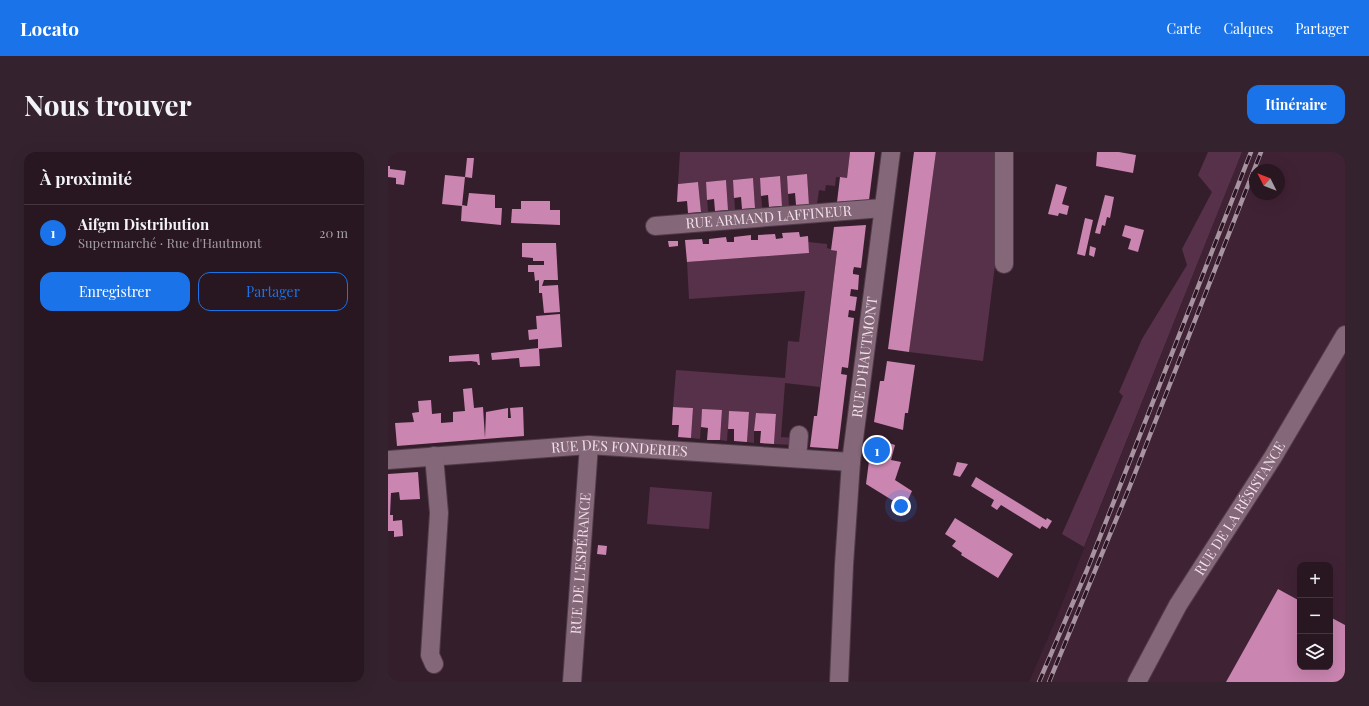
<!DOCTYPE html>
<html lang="fr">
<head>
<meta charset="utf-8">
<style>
	body { margin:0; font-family:"Playfair Display",serif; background:#34232e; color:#f1f3f6 }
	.controls { position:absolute; right:12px; bottom:12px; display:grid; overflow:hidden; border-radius:8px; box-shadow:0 4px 16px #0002 }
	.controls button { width:36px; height:36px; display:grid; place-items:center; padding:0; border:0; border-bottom:1px solid #44353f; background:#281621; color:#f1f3f6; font:20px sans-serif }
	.compass { position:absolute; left:861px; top:12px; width:36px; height:36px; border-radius:50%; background:#281621; box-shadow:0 4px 16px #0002; rotate:312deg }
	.you { position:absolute; left:513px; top:354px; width:14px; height:14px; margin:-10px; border:3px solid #fff; border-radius:50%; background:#1a73e8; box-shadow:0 0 0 6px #1a73e833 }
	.badge { display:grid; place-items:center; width:26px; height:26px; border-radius:50%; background:#1a73e8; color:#fff; font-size:13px; font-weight:700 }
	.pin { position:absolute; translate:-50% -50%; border:2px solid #fff; box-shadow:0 1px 4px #0006 }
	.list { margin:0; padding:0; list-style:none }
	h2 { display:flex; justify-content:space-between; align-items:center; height:52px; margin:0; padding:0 16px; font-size:17px }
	h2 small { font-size:13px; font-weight:400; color:#a59fa5 }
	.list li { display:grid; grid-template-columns:26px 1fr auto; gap:12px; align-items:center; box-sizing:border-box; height:56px; padding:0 16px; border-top:1px solid #44353f }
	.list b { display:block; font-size:15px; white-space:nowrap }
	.list p { margin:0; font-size:13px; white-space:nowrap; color:#a59fa5 }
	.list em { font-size:13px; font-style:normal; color:#a59fa5 }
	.actions { display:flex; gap:8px; padding:12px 16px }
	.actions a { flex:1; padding:9px 0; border:1px solid #1a73e8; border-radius:12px; text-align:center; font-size:14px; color:#1a73e8 }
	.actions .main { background:#1a73e8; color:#fff }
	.icon { flex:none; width:22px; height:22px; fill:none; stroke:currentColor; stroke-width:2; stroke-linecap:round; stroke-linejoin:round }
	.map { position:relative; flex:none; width:957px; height:530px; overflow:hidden; border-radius:12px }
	header { display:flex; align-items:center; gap:24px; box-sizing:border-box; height:56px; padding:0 20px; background:#1a73e8; color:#fff }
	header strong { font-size:19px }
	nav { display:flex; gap:22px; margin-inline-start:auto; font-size:14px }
	.intro { display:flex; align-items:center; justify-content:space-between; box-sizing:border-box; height:96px; padding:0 24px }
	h1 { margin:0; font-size:28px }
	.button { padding:10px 18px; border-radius:12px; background:#1a73e8; color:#fff; font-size:14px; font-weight:700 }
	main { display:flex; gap:24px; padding:0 24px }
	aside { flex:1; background:#281621; border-radius:12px; box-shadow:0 4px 16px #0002 }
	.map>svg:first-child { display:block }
	.built { fill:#402235; fill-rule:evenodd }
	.green { fill:#573149 }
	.building { fill:#ca85b0 }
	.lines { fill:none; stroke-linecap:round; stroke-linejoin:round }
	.minor-casing { stroke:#503c49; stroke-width:20 }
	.minor { stroke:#846778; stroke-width:18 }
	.rail-casing { stroke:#a894a0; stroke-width:4.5 }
	.rail { stroke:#2b1423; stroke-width:3; stroke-dasharray:9; stroke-linecap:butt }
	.labels { text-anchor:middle; stroke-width:4; stroke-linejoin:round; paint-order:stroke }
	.street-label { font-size:14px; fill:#f3e2ec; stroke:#2b1423 }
</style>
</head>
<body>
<header>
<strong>Locato</strong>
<nav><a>Carte</a><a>Calques</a><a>Partager</a></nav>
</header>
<div class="intro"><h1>Nous trouver</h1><a class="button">Itinéraire</a></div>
<main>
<aside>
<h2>À proximité<small></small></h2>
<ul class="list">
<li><span class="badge">1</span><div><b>Aifgm Distribution</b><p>Supermarché · Rue d'Hautmont</p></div><em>20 m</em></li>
</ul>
<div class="actions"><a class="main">Enregistrer</a><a>Partager</a></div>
</aside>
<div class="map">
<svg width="957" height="530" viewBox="0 0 957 530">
	<rect width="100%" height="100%" fill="#351e2c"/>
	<path class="built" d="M 854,0 L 957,0 L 957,530 L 641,530 L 666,472 ZM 867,18 L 891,18 L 891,42 L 867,42 ZM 912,413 L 942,413 L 942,515 L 912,515 Z"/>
	<path class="green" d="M 292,0 L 462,0 L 459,26 L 448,25 L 447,34 L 438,33 L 437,39 L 431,38 L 429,52 L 421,53 L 419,23 L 399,25 L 401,54 L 394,54 L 391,24 L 372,26 L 374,56 L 367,56 L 365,26 L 345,28 L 347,58 L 340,58 L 338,28 L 318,30 L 320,60 L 313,60 L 310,30 L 290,32 Z
		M 548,0 L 614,0 L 607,113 L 595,209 L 521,200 Z
		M 820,0 L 854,0 L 696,395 L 674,382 L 735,244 L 731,240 L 754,187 L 799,113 L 794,97 L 824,40 L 810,23 Z
		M 420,90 L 439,92 L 439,96 L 449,99 L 432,235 L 397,231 L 393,285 L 406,286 L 405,293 L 386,292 L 388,263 L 366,279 L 366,291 L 359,290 L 361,260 L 341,260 L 339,289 L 332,288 L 334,258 L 314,258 L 312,287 L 303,286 L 305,256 L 285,255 L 288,218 L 397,226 L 400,189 L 411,190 L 417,139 L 301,147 L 299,110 L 421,101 Z
		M 262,335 L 324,340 L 321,377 L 259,372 Z"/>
	<path class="building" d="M 462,0 L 487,0 L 481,48 L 449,50 L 452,25 L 459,26 Z
		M 526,0 L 548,0 L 521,200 L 500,197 Z
		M 709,0 L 731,0 L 748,3 L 745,21 L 708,14 Z
		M 79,6 L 86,6 L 84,26 L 77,25 Z
		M 0,14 L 2,14 L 2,17 L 18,19 L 16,33 L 8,32 L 8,26 L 0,25 Z
		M 419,22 L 421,53 L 408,53 L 407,41 L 400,42 L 399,24 Z
		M 57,23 L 77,25 L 74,54 L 54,52 Z
		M 392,24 L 394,54 L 381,55 L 380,43 L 373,44 L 372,26 Z
		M 365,26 L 367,56 L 354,57 L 353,45 L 346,46 L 345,28 Z
		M 338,28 L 340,58 L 327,59 L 326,47 L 319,48 L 318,30 Z
		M 310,30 L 313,60 L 300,61 L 299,49 L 289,50 L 290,32 Z
		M 668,32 L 679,35 L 674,52 L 681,54 L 679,63 L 671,61 L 670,64 L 660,62 Z
		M 81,41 L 107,43 L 107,56 L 114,56 L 113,73 L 73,69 L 74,53 L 79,54 Z
		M 717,43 L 726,45 L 722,66 L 719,65 L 717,74 L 714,73 L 712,82 L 707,81 Z
		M 133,49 L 162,49 L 162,58 L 172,58 L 172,73 L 123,71 L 124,57 L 133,57 Z
		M 697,66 L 705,68 L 697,104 L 689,102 Z
		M 478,73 L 473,116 L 466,115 L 465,119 L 465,122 L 471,123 L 470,138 L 463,137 L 462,144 L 469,145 L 467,159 L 461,158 L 460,165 L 466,166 L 460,216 L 454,215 L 453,222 L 459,223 L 450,297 L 422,295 L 426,264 L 429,264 L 449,99 L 443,98 L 446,75 Z
		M 737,73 L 756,78 L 750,100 L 740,97 L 743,87 L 734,84 Z
		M 411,80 L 412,85 L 420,84 L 421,101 L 299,110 L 297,88 L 314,87 L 315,92 L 321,92 L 321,87 L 338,85 L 339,90 L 346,90 L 346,85 L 363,83 L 363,88 L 370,88 L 370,83 L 387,82 L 388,87 L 395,86 L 394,81 Z
		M 280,89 L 290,89 L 290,94 L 281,95 Z
		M 134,91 L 168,91 L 170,128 L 156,128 L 154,134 L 170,133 L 172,160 L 156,161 L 154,141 L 151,141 L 151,128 L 147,129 L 146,120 L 140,120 L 140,113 L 156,113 L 156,109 L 145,109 L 145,106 L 134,105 Z
		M 702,94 L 708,96 L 706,105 L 701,103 Z
		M 172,162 L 174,195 L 151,197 L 152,214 L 132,215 L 131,206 L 104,208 L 103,201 L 150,196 L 150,187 L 141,188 L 140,178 L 149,177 L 148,164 Z
		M 91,202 L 92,213 L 90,213 L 89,210 L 83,209 L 61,210 L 61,204 Z
		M 499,209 L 527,213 L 520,261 L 517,261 L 515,278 L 486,270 L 492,229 L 496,229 Z
		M 84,236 L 86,256 L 95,255 L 97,286 L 98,260 L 120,256 L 120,266 L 123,266 L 122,256 L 135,255 L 136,284 L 9,294 L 7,271 L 26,270 L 24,261 L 31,260 L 30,249 L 43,248 L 44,262 L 53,261 L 53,271 L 65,270 L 65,260 L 77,259 L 75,237 Z
		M 285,255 L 305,256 L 303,286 L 290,285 L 291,273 L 284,273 Z
		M 314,257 L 334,258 L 332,288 L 319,288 L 320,276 L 313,275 Z
		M 341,259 L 361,260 L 359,290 L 346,289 L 346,277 L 340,277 Z
		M 368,261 L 388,262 L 386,292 L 372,291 L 373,279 L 366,279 Z
		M 484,286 L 507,293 L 503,308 L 513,310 L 507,328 L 524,339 L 518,352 L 512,353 L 478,332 Z
		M 569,310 L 580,312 L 572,325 L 565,323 Z
		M 30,320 L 32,347 L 12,348 L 11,340 L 3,341 L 2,363 L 5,363 L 5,369 L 14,368 L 15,384 L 6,385 L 6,379 L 0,379 L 0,322 Z
		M 588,325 L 658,368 L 659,366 L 664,369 L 659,377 L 654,374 L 652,377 L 613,353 L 609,358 L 603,354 L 606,348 L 583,334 Z
		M 567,366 L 625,402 L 610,426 L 573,403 L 574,401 L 564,394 L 568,389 L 557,382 Z
		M 210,393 L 219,394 L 218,403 L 209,402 Z
		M 890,437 L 912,449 L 912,515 L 942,515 L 942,465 L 957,473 L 957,530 L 838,530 Z"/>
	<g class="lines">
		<g class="minor-casing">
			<g id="minor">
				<path d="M 616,0 L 616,112"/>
				<path id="s1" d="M 267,74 L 495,56"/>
				<path d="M 409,306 L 411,283"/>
				<path id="s2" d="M 0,308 L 201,293 L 463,310"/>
				<path d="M 46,512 L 42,503 L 51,361 L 46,304"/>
				<path id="s3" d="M 184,530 L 201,293"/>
				<path id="s4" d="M 451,530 L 456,413 L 463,310 L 503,0"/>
				<path id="s5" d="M 749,530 L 790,453 L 885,305 L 957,183"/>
			</g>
		</g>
		<use href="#minor" class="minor"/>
		<g class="rail-casing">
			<path id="rail" d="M 651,530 L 699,418 L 863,0
				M 661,530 L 742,334 L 873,0"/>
		</g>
		<use href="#rail" class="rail"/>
	</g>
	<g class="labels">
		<g class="street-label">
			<text dy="5" stroke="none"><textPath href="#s1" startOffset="114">RUE ARMAND LAFFINEUR</textPath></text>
			<text dy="5" stroke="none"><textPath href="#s4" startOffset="326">RUE D'HAUTMONT</textPath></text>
			<text dy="5" stroke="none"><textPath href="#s2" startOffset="232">RUE DES FONDERIES</textPath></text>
			<text dy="5" stroke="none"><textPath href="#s5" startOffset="202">RUE DE LA RÉSISTANCE</textPath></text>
			<text dy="5" stroke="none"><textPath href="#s3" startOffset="119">RUE DE L'ESPÉRANCE</textPath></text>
		</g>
	</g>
</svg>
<div class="controls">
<button>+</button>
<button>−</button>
<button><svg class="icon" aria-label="layers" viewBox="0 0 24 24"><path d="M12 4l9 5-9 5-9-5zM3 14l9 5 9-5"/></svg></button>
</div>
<svg class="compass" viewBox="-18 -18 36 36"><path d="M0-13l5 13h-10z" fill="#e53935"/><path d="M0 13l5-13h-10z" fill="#a59fa5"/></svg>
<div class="you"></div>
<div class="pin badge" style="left:489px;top:298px">1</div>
</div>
</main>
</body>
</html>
